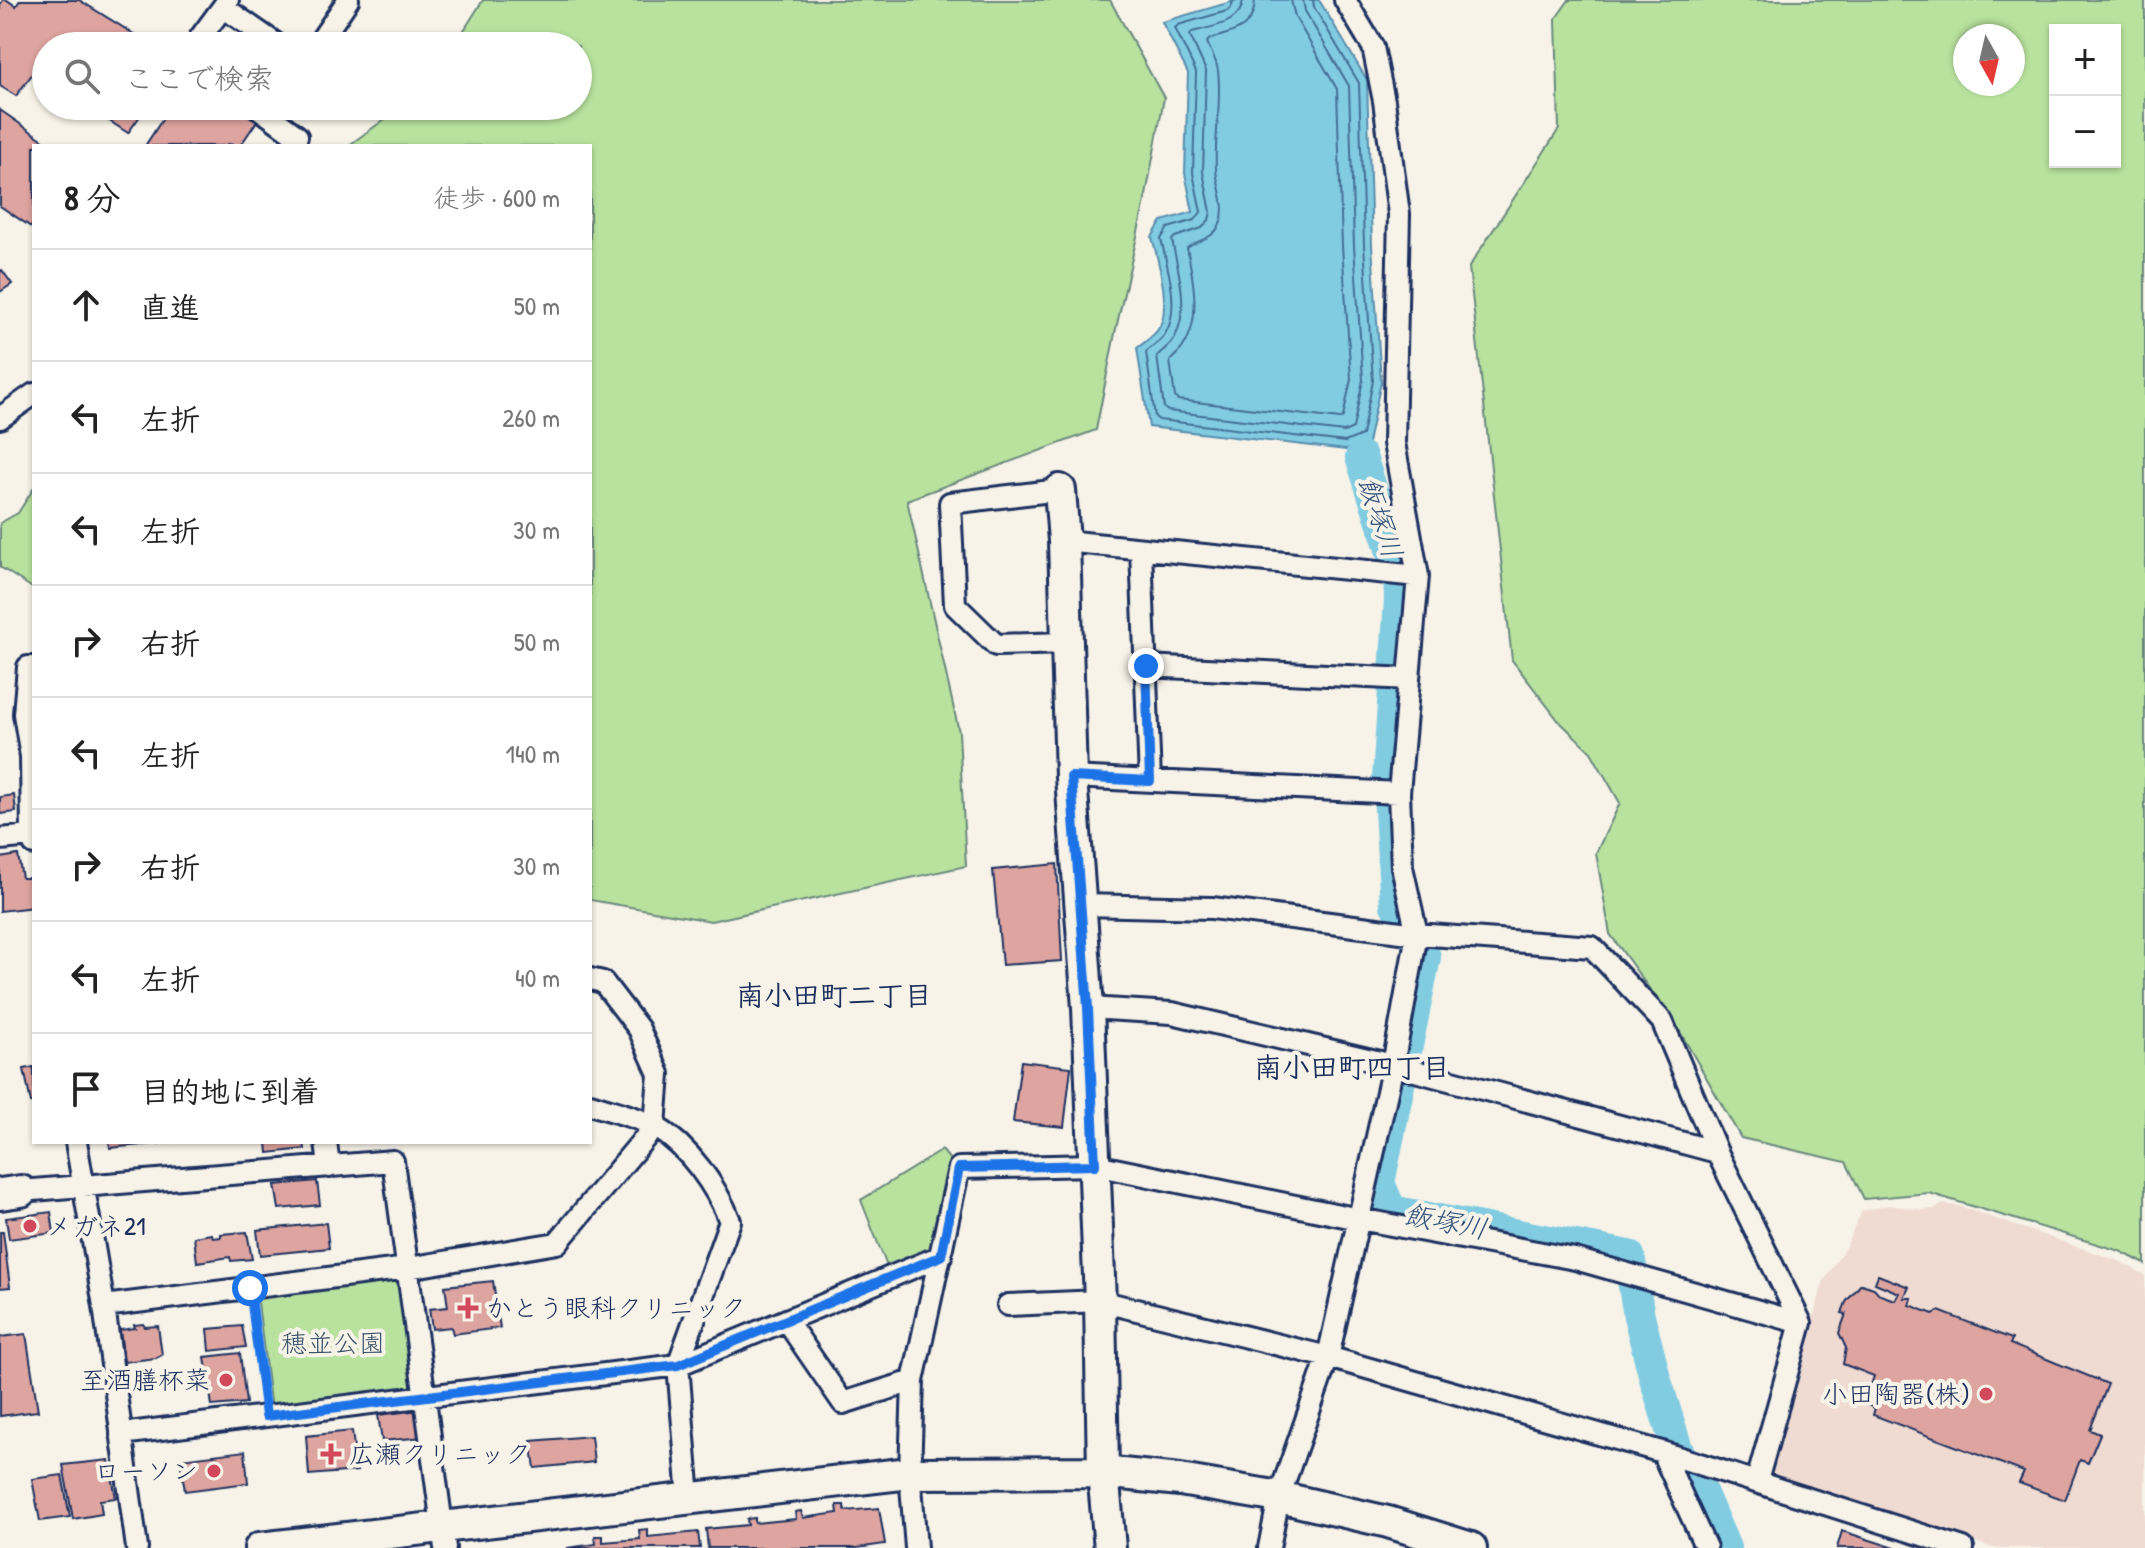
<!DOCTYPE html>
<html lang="ja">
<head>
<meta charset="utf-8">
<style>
	body { margin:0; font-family:"Patrick Hand","Klee One",sans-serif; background:#f6f6f6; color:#222 }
	.controls { position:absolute; right:24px; top:24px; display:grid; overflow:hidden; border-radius:0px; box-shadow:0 2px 6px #0004 }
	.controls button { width:72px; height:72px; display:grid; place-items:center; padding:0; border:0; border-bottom:2px solid #e0e0e0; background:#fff; color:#222; font:40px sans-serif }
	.compass { position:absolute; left:1953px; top:24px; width:72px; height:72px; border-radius:50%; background:#fff; box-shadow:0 2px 6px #0004; rotate:172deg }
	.stop { position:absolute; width:24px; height:24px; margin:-18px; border:6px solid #1a73e8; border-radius:50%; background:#fff }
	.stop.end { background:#1a73e8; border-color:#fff; box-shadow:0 2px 8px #0008 }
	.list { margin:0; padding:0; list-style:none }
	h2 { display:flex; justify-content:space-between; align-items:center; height:104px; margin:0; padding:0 32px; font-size:34px }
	h2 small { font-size:26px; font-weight:400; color:#767676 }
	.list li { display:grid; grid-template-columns:52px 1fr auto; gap:24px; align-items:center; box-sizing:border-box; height:112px; padding:0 32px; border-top:2px solid #e0e0e0 }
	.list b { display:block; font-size:30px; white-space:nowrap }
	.list em { font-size:26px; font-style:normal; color:#767676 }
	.icon { flex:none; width:44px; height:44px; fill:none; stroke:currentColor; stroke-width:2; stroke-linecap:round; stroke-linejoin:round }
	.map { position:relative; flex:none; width:2145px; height:1548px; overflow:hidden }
	.search { position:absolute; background:#fff; box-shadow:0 2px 6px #0004; left:32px; top:32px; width:560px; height:88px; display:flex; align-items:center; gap:20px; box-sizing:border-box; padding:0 28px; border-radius:44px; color:#767676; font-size:30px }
	.panel { position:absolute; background:#fff; box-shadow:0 2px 6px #0004; left:32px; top:144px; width:560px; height:1000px; border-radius:0px }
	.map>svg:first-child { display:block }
	.built { fill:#f0dbd2 }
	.green { fill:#b8e29e; stroke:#6a887e; stroke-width:2; fill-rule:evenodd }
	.water { fill:#82cce2; stroke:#598dad; stroke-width:2 }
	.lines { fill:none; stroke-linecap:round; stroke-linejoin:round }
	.shore { stroke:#446e93; stroke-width:2 }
	.river { stroke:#82cce2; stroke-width:32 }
	.building { fill:#dea49f; stroke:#1b2f5e; stroke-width:2 }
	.street-casing { stroke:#1b2f5e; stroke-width:26 }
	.secondary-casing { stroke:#1b2f5e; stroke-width:36 }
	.path { stroke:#1b2f5e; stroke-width:3; stroke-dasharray:8 6; stroke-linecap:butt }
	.street { stroke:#f7f3e8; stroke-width:20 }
	.secondary { stroke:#f7f3e8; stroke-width:30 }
	.route { stroke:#1a73e8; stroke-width:10 }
	.poi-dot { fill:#d1495b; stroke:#f7f3e8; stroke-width:3 }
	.labels { text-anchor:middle; stroke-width:8; stroke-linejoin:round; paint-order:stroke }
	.poi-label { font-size:26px; fill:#1b2f5e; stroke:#f7f3e8; text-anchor:start }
	.park-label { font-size:26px; fill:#3a536b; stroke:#f7f3e8 }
	.water-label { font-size:28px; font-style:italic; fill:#35567f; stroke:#f7f3e8 }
	.neighbourhood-label { font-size:28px; font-weight:bold; fill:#1b2f5e; stroke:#f7f3e8 }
</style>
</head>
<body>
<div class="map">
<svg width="2145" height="1548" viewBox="0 0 2145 1548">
	<rect width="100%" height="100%" fill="#f7f3e8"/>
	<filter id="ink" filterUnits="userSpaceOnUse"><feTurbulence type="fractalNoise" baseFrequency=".0125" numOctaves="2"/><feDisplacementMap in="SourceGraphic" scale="16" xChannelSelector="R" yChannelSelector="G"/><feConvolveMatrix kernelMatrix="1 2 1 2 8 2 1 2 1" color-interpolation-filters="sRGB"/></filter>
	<g filter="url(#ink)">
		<path class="built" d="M 1943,1204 L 1959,1206 L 2119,1261 L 2145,1275 L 2145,1548 L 1993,1548 L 1770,1475 L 1823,1283 L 1846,1246 L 1862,1211 L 1888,1205 L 1921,1210 L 1934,1209 Z"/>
		<path class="green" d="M 483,0 L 1110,0 L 1164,98 L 1145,201 L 1115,333 L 1096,430 L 907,500 L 959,732 L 966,866 L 711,921 L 590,900 L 590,146 L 348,146 L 403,106 L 578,106 L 578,46 L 454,46 Z
			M 1569,0 L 2145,0 L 2145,1264 L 2120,1251 L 1929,1193 L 1864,1199 L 1846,1162 L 1741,1138 L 1679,1030 L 1610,934 L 1596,853 L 1620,803 L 1591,752 L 1558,720 L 1512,660 L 1469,267 L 1559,129 L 1556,18 ZM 2055,30 L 2115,30 L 2115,162 L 2055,162 ZM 1965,36 L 2013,36 L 2013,84 L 1965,84 Z
			M 34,488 L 34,589 L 0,567 L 0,523 L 18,513 Z
			M 942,1150 L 951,1161 L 935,1248 L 888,1269 L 861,1200 Z
			M 402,1274 L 416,1393 L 271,1410 L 257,1294 Z"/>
		<path class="water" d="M 1238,0 L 1319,0 L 1367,80 L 1372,245 L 1381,382 L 1368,443 L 1346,450 L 1149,427 L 1137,348 C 1144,343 1152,337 1157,331 C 1173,311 1158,260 1152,237 L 1162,221 L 1193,212 L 1185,173 L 1188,73 L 1162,22 Z"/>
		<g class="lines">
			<path class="shore" d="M 1233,0 L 1232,6 L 1227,11 L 1178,25 L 1175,28 L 1196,72 L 1193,173 L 1201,212 L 1195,220 L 1168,228 L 1161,239 C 1167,265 1181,310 1165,334 C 1161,341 1152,346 1146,352 L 1155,417 L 1159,420 L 1345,442 L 1362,435 L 1373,381 L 1364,245 L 1359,83 L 1314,7 L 1313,0
				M 1243,0 C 1241,25 1212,26 1192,32 L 1190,35 L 1206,71 L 1203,172 L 1211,212 L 1209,220 L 1202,228 L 1175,237 L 1172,240 C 1178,271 1190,307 1175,337 C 1171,345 1163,350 1157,356 L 1164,408 L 1168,411 L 1344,432 L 1353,428 L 1363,380 L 1354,246 L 1349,86 L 1305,11 L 1303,0
				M 1255,0 C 1254,30 1233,32 1210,39 L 1207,42 C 1210,51 1217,60 1218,71 C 1222,103 1214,137 1216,169 C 1217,187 1228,206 1220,224 C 1213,240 1198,239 1187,248 C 1193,278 1202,319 1183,347 C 1180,352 1174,356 1170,361 L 1175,397 L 1178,400 L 1340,419 L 1343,417 L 1351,379 L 1342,246 L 1337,89 L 1295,17 L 1291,0"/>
			<path class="river" d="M 1361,457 L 1399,573 L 1400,599 L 1388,779 L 1396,905 L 1425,957 L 1379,1183 L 1391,1211 L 1629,1256 L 1639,1316 L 1655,1378 L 1677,1449 L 1701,1492 L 1725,1548"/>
		</g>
		<path class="building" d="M 3,0 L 7,0 L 16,6 L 20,0 L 79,0 L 153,46 L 46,46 L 46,81 L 33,73 L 16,96 L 0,86 L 0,5 Z
			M 86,106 L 147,106 L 128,133 Z
			M 171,106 L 239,106 L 239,108 L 257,121 L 240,146 L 228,144 L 226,146 L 145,146 Z
			M 0,110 L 52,146 L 34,146 L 34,229 L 0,206 Z
			M 2,270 L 12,284 L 0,292 L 0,272 Z
			M 14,795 L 16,812 L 0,814 L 0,797 Z
			M 18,855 L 22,878 L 34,878 L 34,907 L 0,911 L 0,858 Z
			M 1057,864 L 1062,961 L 1002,965 L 993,870 Z
			M 1021,1061 L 1071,1067 L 1064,1127 L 1013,1122 Z
			M 34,1067 L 34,1102 L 31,1103 L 24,1069 Z
			M 109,1142 L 173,1142 L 110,1148 Z
			M 267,1142 L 304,1142 L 305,1149 L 268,1153 Z
			M 317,1181 L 320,1205 L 279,1209 L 275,1185 Z
			M 51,1212 L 54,1233 L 9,1239 L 6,1218 Z
			M 326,1223 L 329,1248 L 260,1255 L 257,1230 Z
			M 0,1232 L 3,1232 L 10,1287 L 0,1288 Z
			M 247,1232 L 252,1259 L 231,1261 L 230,1257 L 197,1262 L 194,1237 L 212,1234 L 213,1238 L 221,1237 L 221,1234 Z
			M 1878,1275 L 1909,1287 L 1904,1298 L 1912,1298 L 1910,1305 L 1933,1314 L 1939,1311 L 2012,1339 L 2010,1344 L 2108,1384 L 2090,1430 L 2100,1434 L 2088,1463 L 2080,1460 L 2065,1500 L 2019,1483 L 2024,1472 L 1873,1415 L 1875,1408 L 1865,1404 L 1874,1376 L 1843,1364 L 1846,1348 L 1839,1333 L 1846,1314 L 1842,1313 L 1846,1302 L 1861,1284 L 1874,1288 L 1880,1295 L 1895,1300 L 1899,1293 L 1875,1283 Z
			M 493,1281 L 500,1328 L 453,1334 L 451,1327 L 432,1329 L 429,1309 L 448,1307 L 445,1286 Z
			M 143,1324 L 145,1327 L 158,1326 L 162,1355 L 156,1358 L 124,1362 L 120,1330 L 135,1328 L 134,1325 Z
			M 242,1326 L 246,1347 L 210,1351 L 208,1329 Z
			M 26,1334 L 38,1411 L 0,1416 L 0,1337 Z
			M 240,1353 L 246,1403 L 212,1406 L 205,1357 Z
			M 420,1410 L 423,1437 L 382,1441 L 378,1415 Z
			M 352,1431 L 357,1471 L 309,1475 L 306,1436 Z
			M 591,1436 L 594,1462 L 535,1468 L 531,1441 Z
			M 245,1451 L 248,1483 L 185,1491 L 180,1459 Z
			M 109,1460 L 116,1498 L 100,1500 L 102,1514 L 73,1519 L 63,1465 Z
			M 62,1475 L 70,1517 L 40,1521 L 32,1479 Z
			M 837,1505 L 844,1505 L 845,1511 L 879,1508 L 885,1544 L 857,1548 L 708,1548 L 706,1529 L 748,1525 L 747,1519 L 755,1518 L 755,1523 L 796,1519 L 795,1512 L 801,1511 L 803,1518 L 838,1513 Z
			M 648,1529 L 648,1537 L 698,1532 L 700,1548 L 567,1548 L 596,1544 L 595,1536 L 603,1536 L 603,1542 L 640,1539 L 639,1530 Z
			M 1842,1531 L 1895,1548 L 1837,1548 Z"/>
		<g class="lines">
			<g class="street-casing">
				<path id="street" d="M 223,7 L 279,46
					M 202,46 L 200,38 L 228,0
					M 317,46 L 348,0
					M 256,106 L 297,136 L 294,146
					M 0,418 L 34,394
					M 1060,490 L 950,503 L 955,605 L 996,645 L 1067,643
					M 1064,541 L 1418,576
					M 1141,549 L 1150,781
					M 1146,666 L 1409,679
					M 1071,777 L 1399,793
					M 32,836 L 31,756 L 24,714 L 28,667 L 34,667
					M 0,839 L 32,836 L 34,844
					M 1081,905 L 1212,908 L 1417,934 L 1592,947 L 1662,1021 L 1717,1152
					M 1088,1008 L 1172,1013 L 1393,1065 L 1717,1152 L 1801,1323 L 1757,1481
					M 590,1104 C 609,1110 641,1118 656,1127 C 689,1147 716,1186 730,1221 L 678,1365 L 689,1498
					M 76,1142 L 104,1306 L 137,1548
					M 326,1142 L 329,1167
					M 21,1191 L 393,1161 L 445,1548
					M 1008,1305 L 1100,1301 L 1328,1357 L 1662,1452 L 1963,1548
					M 104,1306 L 408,1268 L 557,1243 L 655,1126 L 659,1074 L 639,1029 L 603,982 L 590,979
					M 786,1320 L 843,1403 L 913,1381
					M 121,1434 L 678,1365 L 941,1256
					M 1662,1452 L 1706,1548
					M 916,1548 L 910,1473 L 913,1381 L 959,1168 L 1095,1165 L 1359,1219 L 1575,1259 L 1801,1323
					M 1269,1548 L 1279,1497 L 1328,1357 L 1393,1065 L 1417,934 L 1402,867 L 1399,793 L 1418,576 L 1394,443 L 1399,214 L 1384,101 L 1373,47 L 1345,0"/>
			</g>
			<g class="secondary-casing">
				<path id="secondary" d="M 1060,490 L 1064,541 L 1071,777 L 1088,1008 L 1100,1301 L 1103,1472 L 1110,1548
					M 0,1194 L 21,1191
					M 260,1548 L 910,1473 L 1103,1472 L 1180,1480 L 1279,1497 L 1388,1522 L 1471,1548"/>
			</g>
			<path class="path" d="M 253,1305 L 264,1397"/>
			<use href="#street" class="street"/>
			<use href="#secondary" class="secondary"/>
		</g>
	</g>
	<g class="lines" filter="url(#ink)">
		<path class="route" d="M 250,1288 L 266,1416 L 678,1365 L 941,1256 L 959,1168 L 1095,1165 L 1088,1008 L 1071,777 L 1150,781 L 1146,666"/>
	</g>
	<g class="poi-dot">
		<circle cx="30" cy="1226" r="8"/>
		<path d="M464 1296h8v8h8v8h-8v8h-8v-8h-8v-8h8z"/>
		<circle cx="226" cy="1380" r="8"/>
		<circle cx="1986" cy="1394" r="8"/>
		<path d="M327 1442h8v8h8v8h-8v8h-8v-8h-8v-8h8z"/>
		<circle cx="214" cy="1471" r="8"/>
	</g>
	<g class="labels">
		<g class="poi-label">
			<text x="46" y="1235">メガネ21</text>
			<text x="486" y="1317">かとう眼科クリニック</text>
			<text x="210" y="1389" text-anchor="end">至酒膳杯菜</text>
			<text x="1970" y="1403" text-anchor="end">小田陶器(株)</text>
			<text x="349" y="1463">広瀬クリニック</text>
			<text x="198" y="1480" text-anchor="end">ローソン</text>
		</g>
		<g class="park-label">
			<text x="333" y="1352">穂並公園</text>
		</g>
		<g class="water-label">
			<text transform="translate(1381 517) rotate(72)" y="10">飯塚川</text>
			<text transform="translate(1446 1221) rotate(11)" y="10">飯塚川</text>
		</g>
		<g class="neighbourhood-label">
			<text x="834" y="1005">南小田町二丁目</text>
			<text x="1352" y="1077">南小田町四丁目</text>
		</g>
	</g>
</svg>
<div class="controls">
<button>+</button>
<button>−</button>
</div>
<svg class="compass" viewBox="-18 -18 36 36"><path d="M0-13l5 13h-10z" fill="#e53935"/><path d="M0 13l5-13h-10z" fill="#767676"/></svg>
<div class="stop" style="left:250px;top:1288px"></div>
<div class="stop end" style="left:1146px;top:666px"></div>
<div class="search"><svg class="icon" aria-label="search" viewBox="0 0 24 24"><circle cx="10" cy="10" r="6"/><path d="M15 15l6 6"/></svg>ここで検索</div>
<section class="panel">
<h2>8 分<small>徒歩 · 600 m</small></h2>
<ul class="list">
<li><svg class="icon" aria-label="ahead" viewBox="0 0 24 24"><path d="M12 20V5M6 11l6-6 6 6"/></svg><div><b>直進</b></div><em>50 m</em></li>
<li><svg class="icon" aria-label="left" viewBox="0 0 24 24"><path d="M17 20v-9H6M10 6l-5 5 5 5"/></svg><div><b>左折</b></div><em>260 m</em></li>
<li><svg class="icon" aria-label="left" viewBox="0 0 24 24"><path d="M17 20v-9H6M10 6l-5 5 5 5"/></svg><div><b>左折</b></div><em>30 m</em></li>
<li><svg class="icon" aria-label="right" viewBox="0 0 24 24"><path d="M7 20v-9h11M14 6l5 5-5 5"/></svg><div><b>右折</b></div><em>50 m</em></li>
<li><svg class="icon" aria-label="left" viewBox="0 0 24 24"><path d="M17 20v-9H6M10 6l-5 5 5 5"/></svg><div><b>左折</b></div><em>140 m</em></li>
<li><svg class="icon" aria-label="right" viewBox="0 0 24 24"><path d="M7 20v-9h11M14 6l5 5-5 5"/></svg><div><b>右折</b></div><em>30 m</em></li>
<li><svg class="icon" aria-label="left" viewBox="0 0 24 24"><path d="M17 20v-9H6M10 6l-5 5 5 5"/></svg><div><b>左折</b></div><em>40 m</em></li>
<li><svg class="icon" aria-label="arrive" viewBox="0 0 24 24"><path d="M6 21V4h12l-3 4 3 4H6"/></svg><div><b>目的地に到着</b></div></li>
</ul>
</section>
</div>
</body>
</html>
